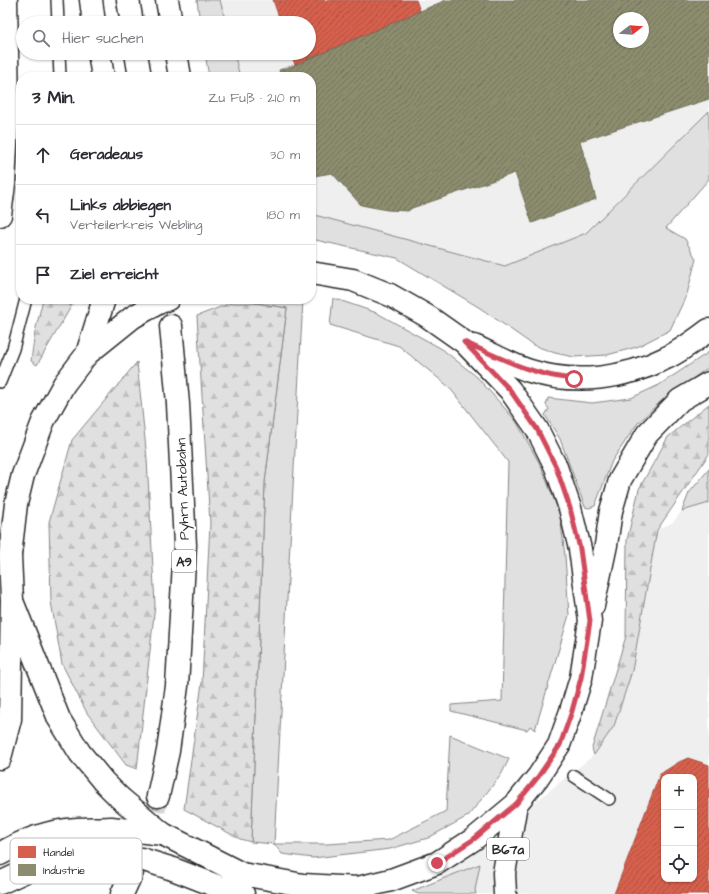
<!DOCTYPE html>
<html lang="de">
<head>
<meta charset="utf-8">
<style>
	body { margin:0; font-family:"Architects Daughter",sans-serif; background:#f2f2f3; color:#2b2b33 }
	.controls { position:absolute; right:12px; bottom:12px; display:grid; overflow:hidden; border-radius:8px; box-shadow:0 1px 3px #0004 }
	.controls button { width:36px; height:36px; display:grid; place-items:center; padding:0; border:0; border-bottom:1px solid #e1e1e2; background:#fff; color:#2b2b33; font:20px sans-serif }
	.compass { position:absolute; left:613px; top:12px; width:36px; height:36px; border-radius:50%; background:#fff; box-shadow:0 1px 3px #0004; rotate:73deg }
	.stop { position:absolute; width:12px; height:12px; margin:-9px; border:3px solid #d1495b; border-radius:50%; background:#fff }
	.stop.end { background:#d1495b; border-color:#fff; box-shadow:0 1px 4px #0008 }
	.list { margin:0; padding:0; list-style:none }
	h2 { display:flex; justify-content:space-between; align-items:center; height:52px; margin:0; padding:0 16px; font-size:17px }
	h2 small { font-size:13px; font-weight:400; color:#7c7c81 }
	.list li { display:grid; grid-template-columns:26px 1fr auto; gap:12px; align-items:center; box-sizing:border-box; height:60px; padding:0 16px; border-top:1px solid #e1e1e2 }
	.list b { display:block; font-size:15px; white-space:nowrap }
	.list p { margin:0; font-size:13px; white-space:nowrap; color:#7c7c81 }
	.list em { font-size:13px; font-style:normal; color:#7c7c81 }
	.icon { flex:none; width:22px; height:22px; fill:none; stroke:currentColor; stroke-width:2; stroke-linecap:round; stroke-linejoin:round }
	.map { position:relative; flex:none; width:709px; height:894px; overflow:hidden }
	.search { position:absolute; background:#fff; box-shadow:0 1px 3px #0004; left:16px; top:16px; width:300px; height:44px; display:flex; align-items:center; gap:10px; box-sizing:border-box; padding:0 14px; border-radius:22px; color:#7c7c81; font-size:15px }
	.panel { position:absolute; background:#fff; box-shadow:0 1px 3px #0004; left:16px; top:72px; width:300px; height:232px; border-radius:16px }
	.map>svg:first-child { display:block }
	.built { fill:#efefef; fill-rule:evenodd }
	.green { fill:#e0e0e0; stroke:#868686 }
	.forest { fill:url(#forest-firs); stroke:#868686 }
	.shops { fill:url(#shops-hatch); stroke:#a35043; fill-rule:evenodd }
	.industry { fill:url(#industry-hatch); stroke:#6f6f5a; fill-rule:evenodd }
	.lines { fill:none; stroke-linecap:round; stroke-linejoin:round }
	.highway-tunnel { stroke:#d5d5d5; stroke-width:22; stroke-dasharray:22 11; stroke-linecap:butt }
	.lane-casing { stroke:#2b2b2b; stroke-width:14 }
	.primary-casing { stroke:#2b2b2b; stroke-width:25 }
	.highway-casing { stroke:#2b2b2b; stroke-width:25 }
	.lane { stroke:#fff; stroke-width:11 }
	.primary { stroke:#fff; stroke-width:22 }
	.highway { stroke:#fff; stroke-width:22 }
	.primary-bridge-casing { stroke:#2b2b2b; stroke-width:25; stroke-linecap:butt }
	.highway-bridge-casing { stroke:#2b2b2b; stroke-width:25; stroke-linecap:butt }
	.primary-bridge { stroke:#fff; stroke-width:22 }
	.highway-bridge { stroke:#fff; stroke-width:22 }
	.route { stroke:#d1495b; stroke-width:5 }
	.labels { text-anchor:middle; stroke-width:4; stroke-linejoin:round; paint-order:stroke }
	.shield { fill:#fff; stroke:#6b6b6b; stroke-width:1 }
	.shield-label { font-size:13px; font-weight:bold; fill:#2b2b2b }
	.street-label { font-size:14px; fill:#2b2b2b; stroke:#fff }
	.key { fill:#fff; stroke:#bfbfbf; stroke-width:1 }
	.key-label { font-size:11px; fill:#2b2b2b }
</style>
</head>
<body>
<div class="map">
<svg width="709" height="894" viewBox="0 0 709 894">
	<defs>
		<pattern id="forest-firs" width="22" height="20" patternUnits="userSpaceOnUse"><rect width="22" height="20" fill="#e0e0e0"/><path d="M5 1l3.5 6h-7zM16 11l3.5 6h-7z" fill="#c0c0c0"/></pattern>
		<pattern id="shops-hatch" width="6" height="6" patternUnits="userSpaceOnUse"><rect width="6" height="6" fill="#d6604d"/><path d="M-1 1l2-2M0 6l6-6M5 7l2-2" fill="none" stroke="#ae4f40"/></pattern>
		<pattern id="industry-hatch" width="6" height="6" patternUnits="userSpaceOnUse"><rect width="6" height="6" fill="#8c8c6e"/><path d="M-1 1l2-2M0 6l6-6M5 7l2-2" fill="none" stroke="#73735b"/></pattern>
	</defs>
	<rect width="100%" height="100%" fill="#fff"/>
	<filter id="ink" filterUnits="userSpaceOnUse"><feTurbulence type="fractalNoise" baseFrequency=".025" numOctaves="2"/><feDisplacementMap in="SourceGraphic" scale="8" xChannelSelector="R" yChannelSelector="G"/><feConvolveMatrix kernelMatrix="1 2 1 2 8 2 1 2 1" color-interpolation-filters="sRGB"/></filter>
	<g filter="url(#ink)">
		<path class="built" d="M 220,0 L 709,0 L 709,111 L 586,233 L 505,266 L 311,214 L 311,77 L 240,77 L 234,53 L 309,53 L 309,23 L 226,23 ZM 619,18 L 643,18 L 643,42 L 619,42 Z
			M 709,503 L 709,894 L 420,894 L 594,755 L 614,726 L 632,671 L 657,530 L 673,522 L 682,511 ZM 664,777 L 694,777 L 694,879 L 664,879 Z"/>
		<path class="green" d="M 197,0 L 220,0 L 226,23 L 200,23 Z
			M 205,53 L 234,53 L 240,77 L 209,77 Z
			M 709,111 L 709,179 L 666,228 L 685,239 L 696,259 L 687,294 L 670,330 L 637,347 L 607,355 L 574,357 L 555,353 L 533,345 L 480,308 L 397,258 L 311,239 L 311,214 L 505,266 L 586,233 Z
			M 333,298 L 377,313 L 442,349 L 477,377 L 516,421 L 541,466 L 560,515 L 565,556 L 569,615 L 535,730 L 530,726 L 527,730 L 451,711 L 451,705 L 502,701 L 508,462 L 449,387 L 399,346 L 330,325 Z
			M 256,299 L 303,299 L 274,844 L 327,844 L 389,840 L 446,811 L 450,735 L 509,759 L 501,775 L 468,816 L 428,838 L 390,849 L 313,858 L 282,854 L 274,844 L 251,842 L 265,482 L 287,308 L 255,303 Z
			M 709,352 L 709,367 L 660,402 L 637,424 L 612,461 L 595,506 L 589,508 L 585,507 L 560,439 L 545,415 L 549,409 L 546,405 L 548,398 L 592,403 L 631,398 L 659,385 Z
			M 709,469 L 709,503 L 682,511 L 689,493 Z
			M 480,864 L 475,890 L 476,894 L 418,894 L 412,891 Z"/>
		<path class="forest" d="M 43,299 L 73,299 L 72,305 L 37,365 L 31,361 L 35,332 Z
			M 231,303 L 255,303 L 287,308 L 265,482 L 251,842 L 240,839 L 184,809 L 202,683 L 210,523 L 197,316 Z
			M 137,362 L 147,459 L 155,605 L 137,769 L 126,765 L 87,713 L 62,664 L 51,602 L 49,522 L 72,440 Z
			M 709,404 L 709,454 L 657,530 L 632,671 L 614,726 L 594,755 L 592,748 L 626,636 L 627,540 L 639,489 L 668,437 Z"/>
		<path class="shops" d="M 273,0 L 416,0 L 420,11 L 295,65 L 291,53 L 309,53 L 309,23 L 281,23 Z
			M 688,758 L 709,765 L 709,894 L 614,894 L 660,774 L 679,762 ZM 664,777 L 694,777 L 694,879 L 664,879 Z"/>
		<path class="industry" d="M 446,0 L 709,0 L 709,99 L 580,141 L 596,199 L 532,223 L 515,173 L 412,208 L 408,211 L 387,210 L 361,205 L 332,173 L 314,176 L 311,169 L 311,77 L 281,77 L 279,70 L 295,65 ZM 619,18 L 643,18 L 643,42 L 619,42 Z"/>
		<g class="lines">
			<path class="highway-tunnel" d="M 132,872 L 149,831 L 158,796"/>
			<g class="lane-casing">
				<path id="lane" d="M 57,0 L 58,23
					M 59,53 L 60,77
					M 0,382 L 13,349 L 26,299
					M 574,776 L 609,799"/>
			</g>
			<g class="primary-casing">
				<path id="primary" d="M 474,346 C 492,354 511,365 530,371 C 575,385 624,379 666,358 C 681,351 695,340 709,330
					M 593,606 L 606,545 L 611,511 L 620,480 L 647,434 L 680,400 L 709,383
					M 120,798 L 103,781 L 80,753 L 59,719 L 12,601 L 10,555 L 16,504 L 23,475 L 43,422 L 64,384 L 87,354 L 133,317 L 158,303 L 168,299
					M 163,834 L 242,874 L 303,885 L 358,888 L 391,880 L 437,863 L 474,839 L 516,804 L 538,777 L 559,745 L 571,711 L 581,678 L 590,621 L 580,549 L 570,508 L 556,467 L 537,429 L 510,390 L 464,342 L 427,316 L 390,295 L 353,280 L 311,273
					M 173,869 L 227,890 L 243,894
					M 0,883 L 39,865 L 75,857 L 102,856
					M 505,894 L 504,873 L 516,804"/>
			</g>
			<g class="highway-casing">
				<path id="highway" d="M 91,0 L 94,23
					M 128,0 L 132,23
					M 167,0 L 171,23
					M 99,53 L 103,77
					M 136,53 L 140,77
					M 176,53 L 180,77
					M 0,215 L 4,184 L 8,107 L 6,0
					M 87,354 L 104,299
					M 0,758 L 10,719 L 12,601
					M 158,796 L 168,751 L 177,686 L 185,545 L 178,404 L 171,326
					M 0,854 C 20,842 44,833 67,830 C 82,828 97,829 111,828
					M 122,894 L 132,872"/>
			</g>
			<use href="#lane" class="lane"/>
			<use href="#primary" class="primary"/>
			<use href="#highway" class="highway"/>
			<g class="primary-bridge-casing">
				<path id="primary-bridge" d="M 120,798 L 163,834
					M 102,856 L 141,859 L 173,869"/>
			</g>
			<g class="highway-bridge-casing">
				<path id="highway-bridge" d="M 111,828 L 163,834"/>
			</g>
			<use href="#primary-bridge" class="primary-bridge"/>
			<use href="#highway-bridge" class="highway-bridge"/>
		</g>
	</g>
	<g class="lines" filter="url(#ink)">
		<path class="route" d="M 437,863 L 474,839 L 516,804 L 538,777 L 560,745 L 572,711 L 581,678 L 590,621 L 580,549 L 570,508 L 556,467 L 537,429 L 510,390 L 464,342 C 500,358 534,376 574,379"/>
	</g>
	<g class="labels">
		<g class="shield">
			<rect x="172" y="550" width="24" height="22" rx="3"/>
			<rect x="487" y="838" width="42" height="22" rx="3"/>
		</g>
		<g class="shield-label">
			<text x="184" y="566">A9</text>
			<text x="508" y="854">B67a</text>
		</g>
		<g class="street-label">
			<text transform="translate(182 489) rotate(-92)" y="5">Pyhrn Autobahn</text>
		</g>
	</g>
	<rect x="10" y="838" width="132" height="46" rx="6" class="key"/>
	<rect x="18" y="846" width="18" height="12" fill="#d6604d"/>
	<rect x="18" y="864" width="18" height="12" fill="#8c8c6e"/>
	<g class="key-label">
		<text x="43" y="856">Handel</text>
		<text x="43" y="874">Industrie</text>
	</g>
</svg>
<div class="controls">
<button>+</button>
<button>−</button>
<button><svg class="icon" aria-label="locate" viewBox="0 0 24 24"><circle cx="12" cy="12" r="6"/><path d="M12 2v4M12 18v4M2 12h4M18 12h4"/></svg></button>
</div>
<svg class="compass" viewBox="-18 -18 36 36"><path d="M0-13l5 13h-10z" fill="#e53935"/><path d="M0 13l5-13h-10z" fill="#7c7c81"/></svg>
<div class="stop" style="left:574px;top:379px"></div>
<div class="stop end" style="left:437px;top:863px"></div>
<div class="search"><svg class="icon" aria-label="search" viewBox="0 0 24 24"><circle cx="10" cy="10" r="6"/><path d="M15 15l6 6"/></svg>Hier suchen</div>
<section class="panel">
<h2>3 Min.<small>Zu Fuß · 210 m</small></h2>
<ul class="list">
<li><svg class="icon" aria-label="ahead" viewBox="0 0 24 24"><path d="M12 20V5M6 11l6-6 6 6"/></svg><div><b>Geradeaus</b></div><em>30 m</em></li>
<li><svg class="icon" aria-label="left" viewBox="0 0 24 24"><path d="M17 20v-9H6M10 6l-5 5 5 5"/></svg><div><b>Links abbiegen</b><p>Verteilerkreis Webling</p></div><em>180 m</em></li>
<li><svg class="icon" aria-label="arrive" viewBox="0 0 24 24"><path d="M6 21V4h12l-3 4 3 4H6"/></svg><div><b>Ziel erreicht</b></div></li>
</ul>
</section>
</div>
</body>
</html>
